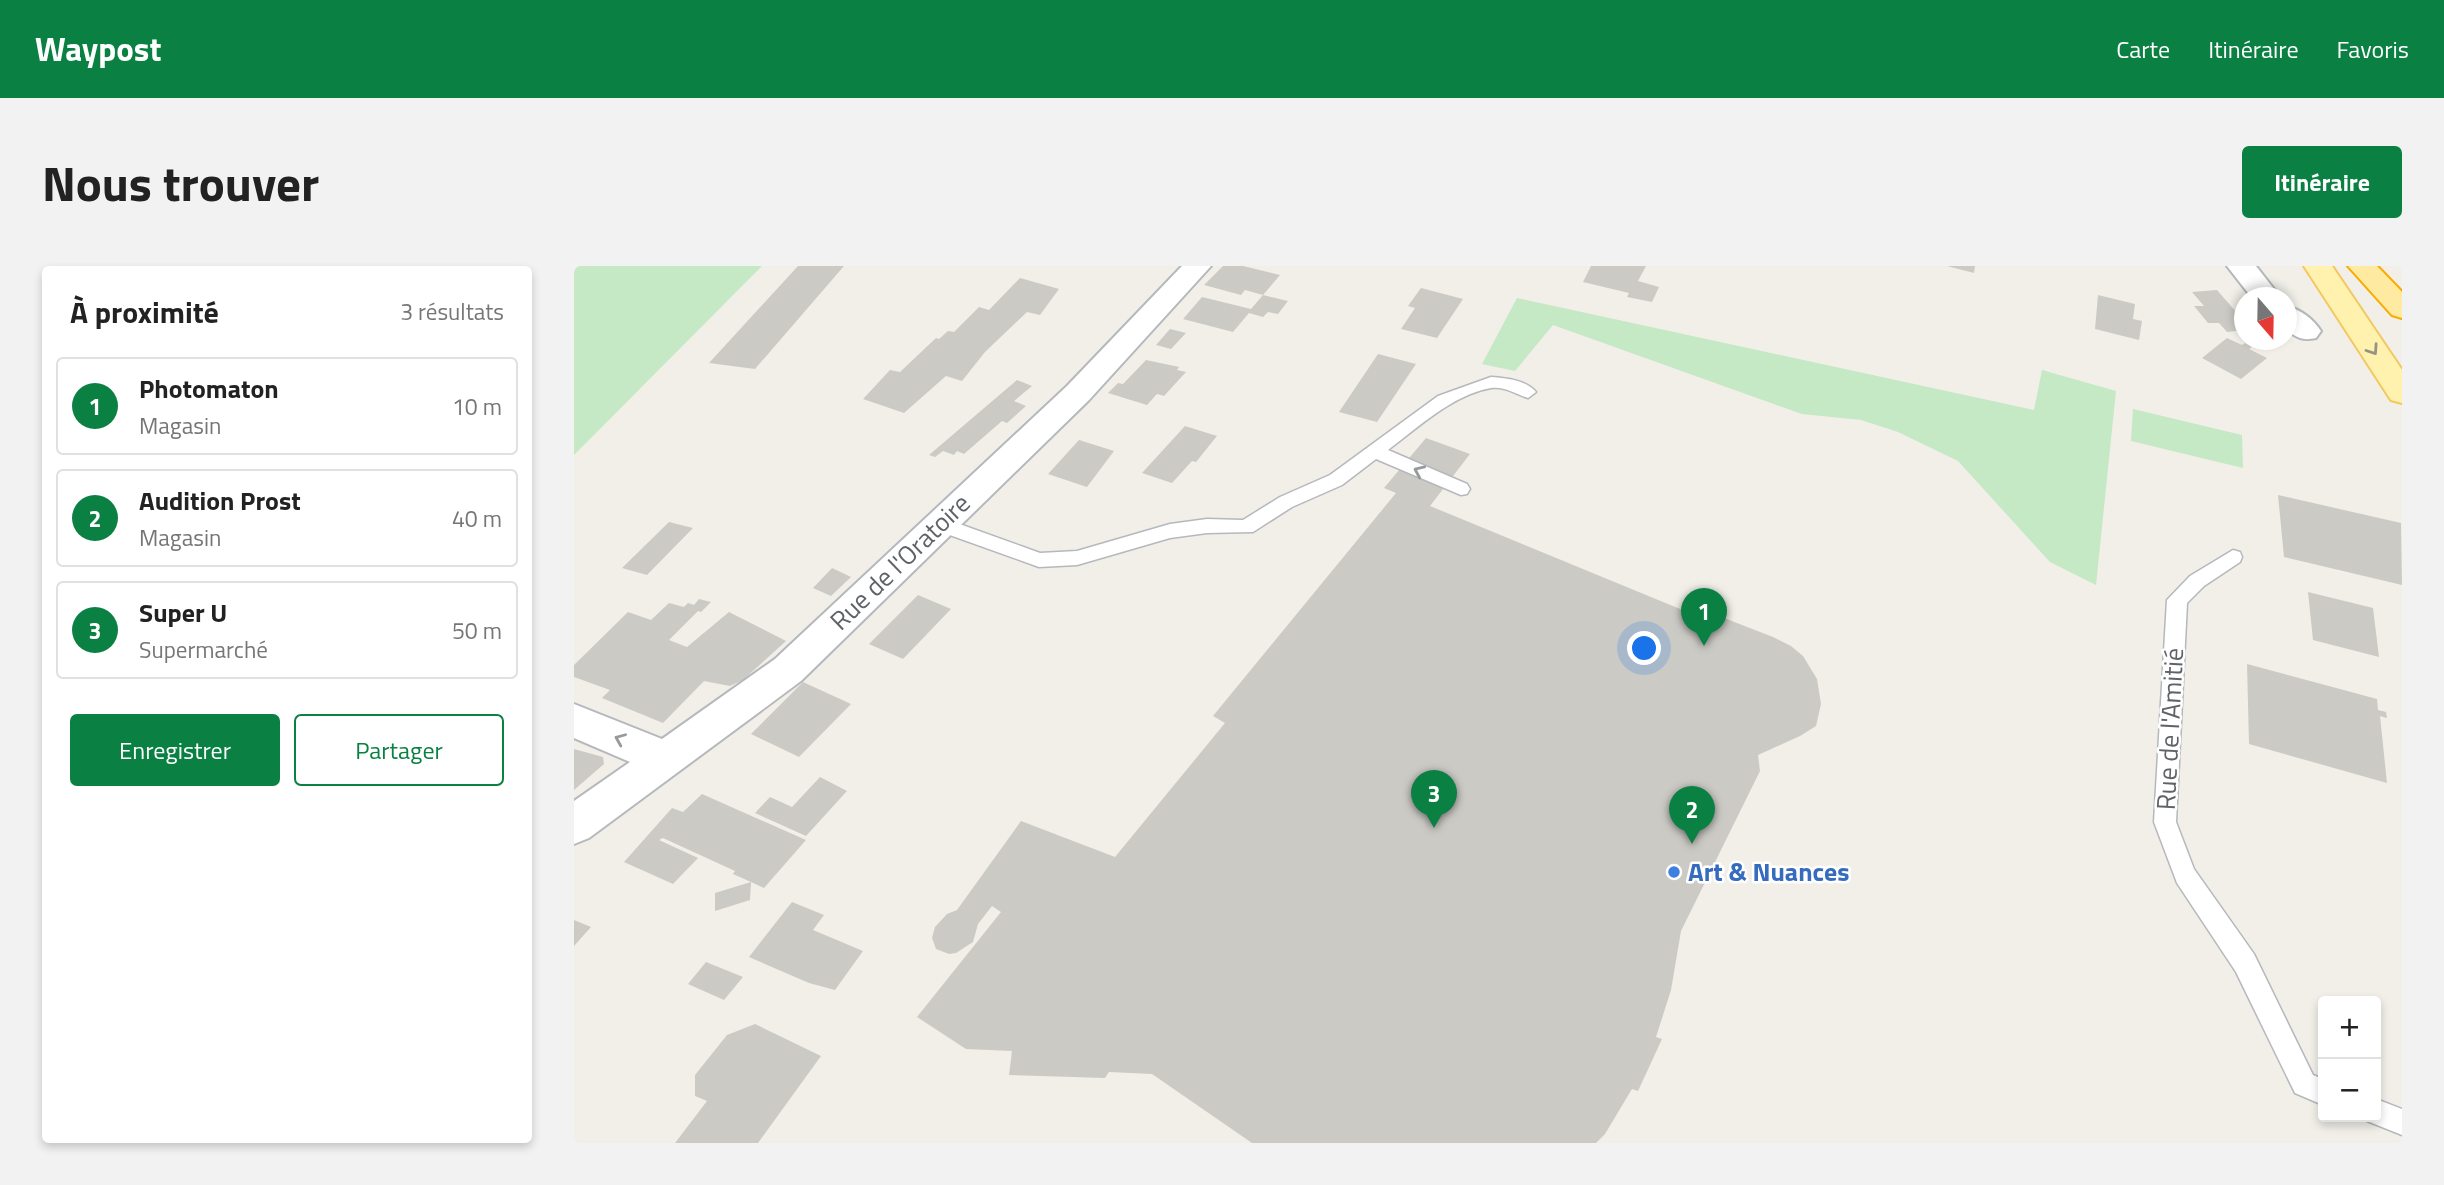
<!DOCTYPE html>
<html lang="fr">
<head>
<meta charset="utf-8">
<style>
	body { margin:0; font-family:"Titillium Web",sans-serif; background:#f2f2f2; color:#222 }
	.controls { position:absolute; right:21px; bottom:21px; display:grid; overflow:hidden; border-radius:7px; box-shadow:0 4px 10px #0003 }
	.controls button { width:63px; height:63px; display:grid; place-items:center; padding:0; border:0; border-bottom:2px solid #e0e0e0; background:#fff; color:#222; font:35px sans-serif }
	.compass { position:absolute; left:1660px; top:21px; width:63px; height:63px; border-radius:50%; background:#fff; box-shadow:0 4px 10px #0003; rotate:160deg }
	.you { position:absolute; left:1071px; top:383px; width:24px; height:24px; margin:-18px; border:5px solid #fff; border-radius:50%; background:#1a73e8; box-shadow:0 0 0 10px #1a73e833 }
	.badge { display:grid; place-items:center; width:46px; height:46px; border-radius:50%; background:#0b8043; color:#fff; font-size:23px; font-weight:700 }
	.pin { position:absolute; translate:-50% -58px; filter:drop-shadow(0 2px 4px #0008) }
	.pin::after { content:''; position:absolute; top:37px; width:24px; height:21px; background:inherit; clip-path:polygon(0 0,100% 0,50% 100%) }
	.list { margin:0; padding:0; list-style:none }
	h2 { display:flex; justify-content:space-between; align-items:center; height:91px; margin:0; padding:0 28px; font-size:30px }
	h2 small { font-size:23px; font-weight:400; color:#767676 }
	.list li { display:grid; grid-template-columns:46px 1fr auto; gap:21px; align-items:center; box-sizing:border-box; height:98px; margin:0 14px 14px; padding:0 14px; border:2px solid #e0e0e0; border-radius:7px }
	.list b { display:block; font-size:26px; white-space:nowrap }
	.list p { margin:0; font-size:23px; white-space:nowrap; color:#767676 }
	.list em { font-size:23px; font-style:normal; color:#767676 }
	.actions { display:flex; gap:14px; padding:21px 28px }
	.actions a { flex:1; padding:16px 0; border:2px solid #0b8043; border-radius:7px; text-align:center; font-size:24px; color:#0b8043 }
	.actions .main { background:#0b8043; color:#fff }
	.map { position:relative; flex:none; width:1828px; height:877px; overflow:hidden; border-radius:7px }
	header { display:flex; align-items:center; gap:42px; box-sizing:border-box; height:98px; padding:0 35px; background:#0b8043; color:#fff }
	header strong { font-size:33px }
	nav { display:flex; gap:38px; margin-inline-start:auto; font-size:24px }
	.intro { display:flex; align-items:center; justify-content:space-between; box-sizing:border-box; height:168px; padding:0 42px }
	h1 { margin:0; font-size:49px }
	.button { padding:18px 32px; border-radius:7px; background:#0b8043; color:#fff; font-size:24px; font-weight:700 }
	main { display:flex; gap:42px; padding:0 42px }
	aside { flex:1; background:#fff; border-radius:7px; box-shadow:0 4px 10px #0003 }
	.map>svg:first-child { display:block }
	.green { fill:#c5e8c5 }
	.building { fill:#cccac5 }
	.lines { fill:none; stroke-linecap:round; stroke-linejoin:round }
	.service-casing { stroke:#b5b8bc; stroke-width:3 }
	.minor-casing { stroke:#b5b8bc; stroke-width:4 }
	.primary-casing { stroke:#f2c960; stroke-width:4 }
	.trunk-casing { stroke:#f9ab00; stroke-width:4 }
	.service { fill:#fff; fill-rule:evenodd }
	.minor { fill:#fff; fill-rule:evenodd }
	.primary { fill:#fff2af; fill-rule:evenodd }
	.trunk { fill:#feeaa1; fill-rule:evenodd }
	.oneway { stroke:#979581 }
	.oneway2 { stroke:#979a9d }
	.shop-dot { fill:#3f7fe0; stroke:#fff; stroke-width:2.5 }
	.labels { text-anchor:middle; stroke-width:5; stroke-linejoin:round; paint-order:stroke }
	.street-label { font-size:26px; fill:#5f6368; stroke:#fff }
	.shop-label { font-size:26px; font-weight:bold; fill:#366cbe; stroke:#fff; text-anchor:start }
</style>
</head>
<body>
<header>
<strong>Waypost</strong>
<nav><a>Carte</a><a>Itinéraire</a><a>Favoris</a></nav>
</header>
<div class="intro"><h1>Nous trouver</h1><a class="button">Itinéraire</a></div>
<main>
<aside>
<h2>À proximité<small>3 résultats</small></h2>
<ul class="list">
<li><span class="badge">1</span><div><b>Photomaton</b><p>Magasin</p></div><em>10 m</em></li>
<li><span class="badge">2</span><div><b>Audition Prost</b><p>Magasin</p></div><em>40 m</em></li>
<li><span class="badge">3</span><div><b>Super U</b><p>Supermarché</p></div><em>50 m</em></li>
</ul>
<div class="actions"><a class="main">Enregistrer</a><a>Partager</a></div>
</aside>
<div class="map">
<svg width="1828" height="877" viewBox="0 0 1828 877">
	<rect width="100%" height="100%" fill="#f1efe8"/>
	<path class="green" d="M 0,0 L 188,0 L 0,189 Z
		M 943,32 L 1460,144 L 1468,104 L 1542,125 L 1522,319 L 1476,296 L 1384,195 L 1324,166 L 1287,154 L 1228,148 L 979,59 L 941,105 L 908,98 Z
		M 1559,143 L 1668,169 L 1669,202 L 1557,175 Z"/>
	<path class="building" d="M 224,0 L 270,0 L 181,103 L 135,97 Z
		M 649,0 L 669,0 L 706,9 L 689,29 L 671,24 L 667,29 L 630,19 Z
		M 1017,0 L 1072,0 L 1064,15 L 1085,21 L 1078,36 L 1053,31 L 1055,27 L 1009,16 Z
		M 1373,0 L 1401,0 L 1400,7 Z
		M 446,12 L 485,23 L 466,49 L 453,46 L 411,86 L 388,115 L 372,110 L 330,147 L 289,133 L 316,104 L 326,106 L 362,72 L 365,73 L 374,65 L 380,66 L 405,41 L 415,44 Z
		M 847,22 L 889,33 L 863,72 L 827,63 L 841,42 L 834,40 Z
		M 1643,24 L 1670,55 L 1670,64 L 1653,66 L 1645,57 L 1634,57 L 1620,40 L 1630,40 L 1618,26 Z
		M 689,29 L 714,35 L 704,48 L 694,46 L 689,51 L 675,47 L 659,66 L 609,53 L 628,31 L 677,43 Z
		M 1524,29 L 1561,38 L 1559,53 L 1568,55 L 1565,74 L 1521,63 Z
		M 596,63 L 612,67 L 597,83 L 582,79 Z
		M 1653,72 L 1668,79 L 1671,77 L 1678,81 L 1675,83 L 1693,92 L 1667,113 L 1628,92 Z
		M 804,88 L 842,98 L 803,156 L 765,146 Z
		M 572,94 L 605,101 L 603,104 L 612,106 L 590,130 L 583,128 L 573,139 L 534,127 L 544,117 L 549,118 Z
		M 443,114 L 458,120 L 440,135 L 452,140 L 433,157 L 428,155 L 390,188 L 383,185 L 380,189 L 369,185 L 361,191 L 355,189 Z
		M 611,160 L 643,170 L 622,196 L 618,195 L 598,217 L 568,207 Z
		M 852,172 L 896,188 L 856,240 L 1128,352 L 1132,345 L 1199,371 L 1217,380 L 1229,390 L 1243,413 L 1247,438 L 1242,460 L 1226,470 L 1184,489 L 1186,505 L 1107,665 L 1097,724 L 1082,771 L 1088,773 L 1064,825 L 1058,823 L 1031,868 L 1022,877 L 678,877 L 578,808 L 535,806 L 531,812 L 435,809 L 438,785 L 392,783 L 343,751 L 427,646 L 418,640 L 404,658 L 399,676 L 382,687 L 375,688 L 362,683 L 358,672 L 361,661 L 373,648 L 383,644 L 447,555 L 541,591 L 651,457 L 639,450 L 822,227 L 810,222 Z
		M 505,174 L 540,185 L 513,221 L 474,208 Z
		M 1704,229 L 1827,257 L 1828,319 L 1710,291 Z
		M 95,256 L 119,262 L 73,309 L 48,302 Z
		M 258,302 L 277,311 L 257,330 L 239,322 Z
		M 1734,326 L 1799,342 L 1805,391 L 1739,374 Z
		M 344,329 L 377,343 L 329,393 L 295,378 Z
		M 125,333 L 137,336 L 127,346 L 124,345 L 95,374 L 113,381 L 155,346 L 212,375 L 169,414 L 156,420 L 130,415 L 89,457 L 28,432 L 36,424 L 0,411 L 0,399 L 54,346 L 77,354 L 95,337 L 110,341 L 114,337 L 120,339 Z
		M 1673,398 L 1803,433 L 1804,444 L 1812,446 L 1813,452 L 1806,450 L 1813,517 L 1675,478 Z
		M 229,416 L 277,438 L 225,491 L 177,468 Z
		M 0,483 L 29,491 L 30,498 L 0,524 Z
		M 246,511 L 273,525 L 232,570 L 181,547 L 196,531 L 218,541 Z
		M 128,528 L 232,574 L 190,622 L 177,616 L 176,634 L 141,645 L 141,627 L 177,616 L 159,608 L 161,605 L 89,572 L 85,574 L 124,592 L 99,618 L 50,596 L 98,542 L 109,546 Z
		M 218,636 L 250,649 L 239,664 L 289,685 L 261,724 L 235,717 L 175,691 Z
		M 0,654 L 17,661 L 0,680 Z
		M 132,696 L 169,711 L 150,734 L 114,718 Z
		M 181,758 L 247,790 L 184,877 L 101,877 L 133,835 L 121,830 L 121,809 L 153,769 Z"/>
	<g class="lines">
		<g class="service-casing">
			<path id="service" d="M 917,111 C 932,112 952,114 962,126 L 954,132 C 942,128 930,120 917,122 C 878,129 845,161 814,184 L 893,218 L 896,223 L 893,228 L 887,229 L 802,193 L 768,219 L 718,241 L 679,266 L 633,267 L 596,272 L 503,299 L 465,301 L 359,263 L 357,258 L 359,253 L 366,251 L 466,287 L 503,285 L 596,258 L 633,253 L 669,254 L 706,231 L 756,209 L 864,130 Z
				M 1659,284 L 1666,286 L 1668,291 L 1666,296 L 1630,320 L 1613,337 L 1602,556 L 1620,603 L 1680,688 L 1739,809 L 1749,813 L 1749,839 L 1721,827 L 1662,706 L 1603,617 L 1580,556 L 1593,334 L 1616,310 Z
				M 1802,833 L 1828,843 L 1828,869 L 1793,855 L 1791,851 L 1802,851 Z"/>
		</g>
		<g class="minor-casing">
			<path id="minor" d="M 608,0 L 637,0 L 515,134 L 227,415 L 15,572 L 0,578 L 0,535 L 56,496 L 0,472 L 0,438 L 88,473 L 201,393 L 493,120 Z
				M 1653,0 L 1682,0 L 1707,32 L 1678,32 Z
				M 1713,40 C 1727,44 1739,53 1747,65 L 1742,72 C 1729,75 1723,72 1713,64 Z"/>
		</g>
		<g class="primary-casing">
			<path id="primary" d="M 1730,0 L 1758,0 L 1828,104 L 1828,137 L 1817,134 Z"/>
		</g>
		<g class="trunk-casing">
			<path id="trunk" d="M 1774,0 L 1803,0 L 1828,26 L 1828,52 L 1818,49 Z"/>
		</g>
		<use href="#service" class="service"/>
		<use href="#minor" class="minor"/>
		<use href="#primary" class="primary"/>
		<use href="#trunk" class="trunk"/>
	</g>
	<defs><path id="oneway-chevron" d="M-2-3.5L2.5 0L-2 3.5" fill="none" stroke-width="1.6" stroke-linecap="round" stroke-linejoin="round" transform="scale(1.75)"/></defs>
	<use class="oneway" href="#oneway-chevron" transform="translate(1799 84) rotate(56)"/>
	<g class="oneway2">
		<use href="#oneway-chevron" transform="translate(845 205) rotate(-156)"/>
		<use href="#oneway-chevron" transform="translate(46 473) rotate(-157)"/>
	</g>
	<circle class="shop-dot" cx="1100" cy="606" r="7"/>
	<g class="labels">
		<g class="street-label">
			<text transform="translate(326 296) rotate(-44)" y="9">Rue de l'Oratoire</text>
			<text transform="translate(1596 463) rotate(-87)" y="9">Rue de l'Amitié</text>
		</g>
		<g class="shop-label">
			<text x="1114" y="615">Art &amp; Nuances</text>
		</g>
	</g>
</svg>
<div class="controls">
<button>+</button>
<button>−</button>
</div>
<svg class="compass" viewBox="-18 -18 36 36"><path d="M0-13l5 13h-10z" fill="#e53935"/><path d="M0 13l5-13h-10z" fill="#767676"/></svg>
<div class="you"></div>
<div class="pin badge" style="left:1130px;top:380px">1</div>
<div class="pin badge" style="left:1118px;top:578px">2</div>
<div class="pin badge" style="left:860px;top:562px">3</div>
</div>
</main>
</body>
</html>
